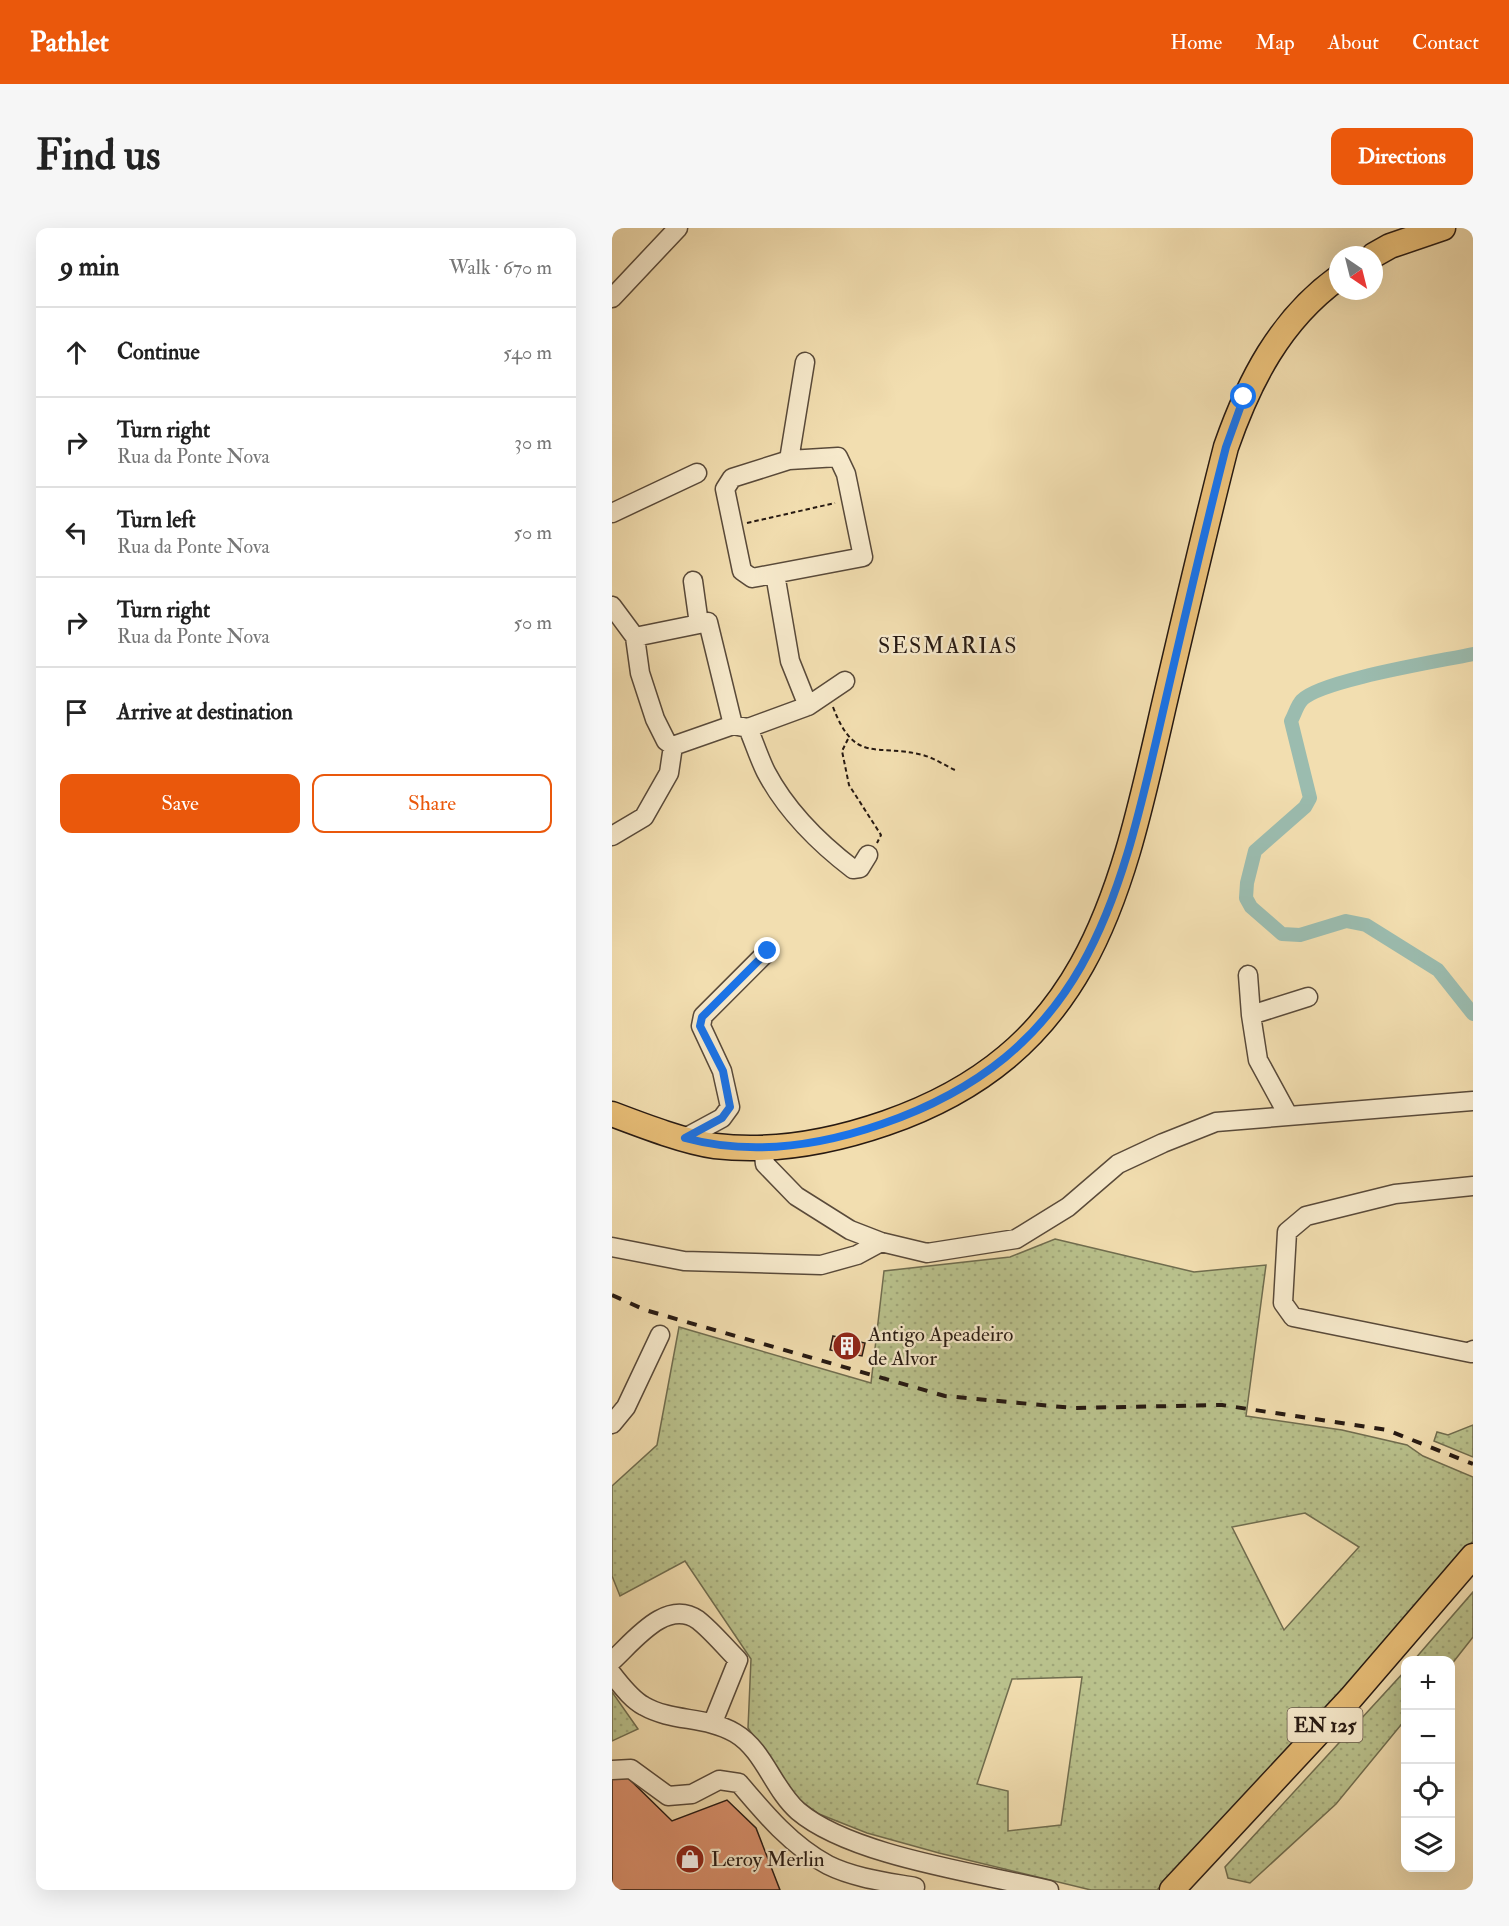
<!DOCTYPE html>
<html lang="en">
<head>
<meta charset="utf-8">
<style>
	body { margin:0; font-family:"IM FELL Double Pica",serif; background:#f6f6f6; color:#222 }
	.controls { position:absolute; right:18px; bottom:18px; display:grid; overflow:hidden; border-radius:12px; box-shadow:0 6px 24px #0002 }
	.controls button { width:54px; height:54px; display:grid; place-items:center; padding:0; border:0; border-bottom:2px solid #e0e0e0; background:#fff; color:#222; font:30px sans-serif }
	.compass { position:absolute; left:717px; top:18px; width:54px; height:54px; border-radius:50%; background:#fff; box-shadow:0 6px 24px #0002; rotate:145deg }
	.stop { position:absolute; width:18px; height:18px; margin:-14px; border:4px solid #1a73e8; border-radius:50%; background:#fff }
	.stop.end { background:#1a73e8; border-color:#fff; box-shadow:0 2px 6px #0008 }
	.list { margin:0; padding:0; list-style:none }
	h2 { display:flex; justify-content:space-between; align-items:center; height:78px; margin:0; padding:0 24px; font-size:26px }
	h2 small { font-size:20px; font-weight:400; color:#767676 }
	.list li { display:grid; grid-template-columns:39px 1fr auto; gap:18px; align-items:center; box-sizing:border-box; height:90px; padding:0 24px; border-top:2px solid #e0e0e0 }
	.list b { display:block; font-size:22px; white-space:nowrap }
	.list p { margin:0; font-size:20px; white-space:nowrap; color:#767676 }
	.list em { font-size:20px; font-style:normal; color:#767676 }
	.actions { display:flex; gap:12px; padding:18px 24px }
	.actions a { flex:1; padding:14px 0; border:2px solid #ea580c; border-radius:12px; text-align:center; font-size:21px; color:#ea580c }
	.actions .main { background:#ea580c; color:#fff }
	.icon { flex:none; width:33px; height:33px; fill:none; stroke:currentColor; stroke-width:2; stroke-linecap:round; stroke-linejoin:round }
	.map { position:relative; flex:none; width:861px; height:1662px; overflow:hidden; border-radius:12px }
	header { display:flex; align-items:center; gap:36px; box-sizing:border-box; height:84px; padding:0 30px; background:#ea580c; color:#fff }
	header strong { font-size:28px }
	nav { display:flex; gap:33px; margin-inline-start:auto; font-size:21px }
	.intro { display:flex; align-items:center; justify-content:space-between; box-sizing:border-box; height:144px; padding:0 36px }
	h1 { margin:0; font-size:42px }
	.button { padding:15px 27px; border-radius:12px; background:#ea580c; color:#fff; font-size:21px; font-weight:700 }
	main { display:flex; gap:36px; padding:0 36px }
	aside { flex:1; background:#fff; border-radius:12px; box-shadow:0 6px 24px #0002 }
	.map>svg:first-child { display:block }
	.grass { fill:url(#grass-dots); stroke:#706d4f; stroke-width:1.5; fill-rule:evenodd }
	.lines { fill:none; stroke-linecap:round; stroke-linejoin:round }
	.canal { stroke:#9bbcaf; stroke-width:14 }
	.building { fill:#dc926f; stroke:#261912; stroke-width:1.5 }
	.minor-casing { stroke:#594a3a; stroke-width:21 }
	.major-casing { stroke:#261912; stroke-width:27 }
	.path { stroke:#261912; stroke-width:2; stroke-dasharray:4.5 3; stroke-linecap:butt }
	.minor { stroke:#f7eacc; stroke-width:18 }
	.major { stroke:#e9bf78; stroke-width:24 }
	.rail { stroke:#261912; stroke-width:4; stroke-dasharray:10 10; stroke-linecap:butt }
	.route { stroke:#1a73e8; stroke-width:8 }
	.labels { text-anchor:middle; stroke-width:4.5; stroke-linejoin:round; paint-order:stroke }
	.shield { fill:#f7eacc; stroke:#65584a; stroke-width:1.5 }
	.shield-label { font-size:20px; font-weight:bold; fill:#261912 }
	.poi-label { font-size:21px; fill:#261912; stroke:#f7eacc; text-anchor:start }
	.neighbourhood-label { font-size:22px; letter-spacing:1.5px; fill:#261912; stroke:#f7eacc }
</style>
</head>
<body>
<header>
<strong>Pathlet</strong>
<nav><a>Home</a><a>Map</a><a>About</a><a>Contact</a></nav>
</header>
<div class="intro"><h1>Find us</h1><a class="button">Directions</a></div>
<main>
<aside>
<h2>9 min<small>Walk · 670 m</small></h2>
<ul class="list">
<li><svg class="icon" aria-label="ahead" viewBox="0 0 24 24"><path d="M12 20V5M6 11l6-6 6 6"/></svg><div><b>Continue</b></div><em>540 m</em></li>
<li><svg class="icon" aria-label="right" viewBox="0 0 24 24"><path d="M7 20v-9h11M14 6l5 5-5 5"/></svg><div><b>Turn right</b><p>Rua da Ponte Nova</p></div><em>30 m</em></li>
<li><svg class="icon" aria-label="left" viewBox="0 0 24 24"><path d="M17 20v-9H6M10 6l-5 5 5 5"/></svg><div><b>Turn left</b><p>Rua da Ponte Nova</p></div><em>50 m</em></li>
<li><svg class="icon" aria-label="right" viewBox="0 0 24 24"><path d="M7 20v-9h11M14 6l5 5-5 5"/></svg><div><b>Turn right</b><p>Rua da Ponte Nova</p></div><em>50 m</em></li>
<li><svg class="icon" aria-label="arrive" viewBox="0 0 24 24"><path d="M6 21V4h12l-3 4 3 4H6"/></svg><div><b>Arrive at destination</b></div></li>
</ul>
<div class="actions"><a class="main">Save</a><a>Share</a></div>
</aside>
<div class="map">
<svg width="861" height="1662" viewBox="0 0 861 1662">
	<defs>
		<pattern id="grass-dots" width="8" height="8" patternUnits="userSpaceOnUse" patternTransform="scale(1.5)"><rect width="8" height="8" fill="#b9c18c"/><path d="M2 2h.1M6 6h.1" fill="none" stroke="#9fa578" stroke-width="1.8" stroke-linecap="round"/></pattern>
	</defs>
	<rect width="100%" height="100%" fill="#f2deb0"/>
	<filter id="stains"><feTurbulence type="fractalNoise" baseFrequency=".00333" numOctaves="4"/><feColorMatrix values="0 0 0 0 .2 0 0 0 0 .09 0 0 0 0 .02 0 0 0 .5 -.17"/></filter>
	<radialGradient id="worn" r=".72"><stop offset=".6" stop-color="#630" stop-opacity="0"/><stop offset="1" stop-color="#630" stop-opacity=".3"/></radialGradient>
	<path class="grass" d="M 443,1011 L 582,1044 L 654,1037 L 634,1188 L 730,1202 L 795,1217 L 811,1228 L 861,1249 L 861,1313 L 789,1402 L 545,1662 L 479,1662 L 327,1625 L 255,1605 L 207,1586 L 186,1571 L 136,1500 L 139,1431 L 73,1333 L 8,1368 L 0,1348 L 0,1258 L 45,1217 L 67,1099 L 259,1155 L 272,1043 L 398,1029 ZM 693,1285 L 747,1319 L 672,1402 L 620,1299 ZM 470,1449 L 449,1597 L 396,1603 L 396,1563 L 365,1556 L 400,1451 Z
		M 861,1197 L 861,1229 L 822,1213 L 825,1204 L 836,1207 Z
		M 861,1364 L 861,1409 L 839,1437 L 838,1432 L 802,1432 Z
		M 793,1443 L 793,1492 L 724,1576 L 638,1655 L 616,1650 L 613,1639 Z
		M 0,1464 L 26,1501 L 0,1513 Z"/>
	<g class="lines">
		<path class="canal" d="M 861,426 C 829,433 709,452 690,472 C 685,477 683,486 679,493 L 698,570 L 693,579 L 643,623 L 635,655 L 634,670 L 639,679 L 670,706 L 688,707 L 734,693 L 754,697 L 826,742 L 861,786"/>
	</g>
	<path class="building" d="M 221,1108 L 253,1115 L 250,1128 L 218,1122 Z
		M 10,1544 L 60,1593 L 115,1572 L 144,1600 L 168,1662 L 0,1662 L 0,1548 Z"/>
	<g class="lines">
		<g class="minor-casing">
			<path id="minor" d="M 0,70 L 66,0
				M 177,232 L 120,250 L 113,261 L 130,343 L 140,350 L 251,329 L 234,246 L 226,229 L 177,232 L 193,134
				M 0,285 L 85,245
				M 0,378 L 23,409 L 28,445 L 43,491 L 54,513 L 61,518 L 57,545 L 32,589 L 0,608
				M 96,394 L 121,497
				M 23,409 L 87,396 L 81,353
				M 196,478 L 233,453
				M 136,500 C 142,514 147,530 154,544 C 174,582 207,615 241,641 L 248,640 L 256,627
				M 61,518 L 121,497 L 136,500 L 196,478 L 178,433 L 163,346
				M 636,747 L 639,787
				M 676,887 L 646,832 L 639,787 L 696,769
				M 73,910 L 110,890 L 118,879 L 110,843 L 89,798 L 91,788 L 156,723
				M 151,919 L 153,936 L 184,968 L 238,1002 L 269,1014 L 315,1025 L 404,1011 L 456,979 L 506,936 L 551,915 L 604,894 L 861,873
				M 861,958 L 783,966 L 694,988 L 675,1004 L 671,1075 L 681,1089 L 859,1125 L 861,1122
				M 0,1019 L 72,1033 L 209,1037 L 245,1027 L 269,1014
				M 0,1196 L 14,1179 L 48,1107
				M 0,1433 C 22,1413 54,1370 86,1392 C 100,1403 113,1419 126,1432 L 101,1494
				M 0,1446 C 9,1457 19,1471 32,1478 C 60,1494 94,1488 123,1505 C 152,1522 161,1561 186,1583 C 239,1628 367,1645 437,1662
				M 0,1542 L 19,1541 L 56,1568 L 80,1566 L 107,1552 L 127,1555 C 153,1586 180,1618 216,1637 C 242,1650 275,1654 303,1659"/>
		</g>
		<g class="major-casing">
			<path id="major" d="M 762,27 L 778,18 L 831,0
				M 0,886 C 29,897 73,914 103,918 C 162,925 219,914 274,895 C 479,824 509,665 552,477 C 572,391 592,305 614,219 C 637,153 668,92 726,50
				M 560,1662 L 738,1471 L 861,1328"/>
		</g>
		<path class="path" d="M 135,295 L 223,275
			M 221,479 C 243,537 264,515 311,527 C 322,530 334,538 345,543
			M 236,511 L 230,523 L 237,557 L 269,607 L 265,615"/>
		<use href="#minor" class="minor"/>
		<use href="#major" class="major"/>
		<path class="rail" d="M 0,1067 L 33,1082 L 333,1168 L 461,1180 L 610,1177 L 775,1202 L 861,1236"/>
	</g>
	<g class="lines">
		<path class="route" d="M 156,723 L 90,789 L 88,798 L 111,843 L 118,879 L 110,890 L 73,910 C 139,928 207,918 270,896 C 478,824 508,670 552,479 C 572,392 592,305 614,219 L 632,169"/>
	</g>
	<defs>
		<g id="building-disc" transform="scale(1.5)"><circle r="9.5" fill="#8f2418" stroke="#f7eacc"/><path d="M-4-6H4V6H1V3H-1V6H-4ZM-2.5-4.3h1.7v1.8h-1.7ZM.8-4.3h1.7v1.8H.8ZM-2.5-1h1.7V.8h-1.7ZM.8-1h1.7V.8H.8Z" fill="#fff"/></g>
		<g id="shop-disc" transform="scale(1.5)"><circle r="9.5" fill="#8f2418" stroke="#f7eacc"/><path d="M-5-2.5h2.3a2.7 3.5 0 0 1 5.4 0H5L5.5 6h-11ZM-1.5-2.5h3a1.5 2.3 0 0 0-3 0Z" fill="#fff"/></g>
	</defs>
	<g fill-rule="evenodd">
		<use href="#building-disc" x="235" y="1118"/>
		<use href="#shop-disc" x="78" y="1631"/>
	</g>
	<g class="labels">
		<rect class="shield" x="675.5" y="1480" width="75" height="34" rx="4.5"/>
		<g class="shield-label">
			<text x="713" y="1504">EN 125</text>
		</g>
		<g class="poi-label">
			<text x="256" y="1113">Antigo Apeadeiro<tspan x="256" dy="24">de Alvor</tspan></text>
			<text x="99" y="1638">Leroy Merlin</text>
		</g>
		<g class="neighbourhood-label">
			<text x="336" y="425">SESMARIAS</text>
		</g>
	</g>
	<rect width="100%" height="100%" filter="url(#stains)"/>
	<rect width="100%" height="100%" fill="url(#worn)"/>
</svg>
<div class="controls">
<button>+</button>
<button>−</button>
<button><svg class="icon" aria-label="locate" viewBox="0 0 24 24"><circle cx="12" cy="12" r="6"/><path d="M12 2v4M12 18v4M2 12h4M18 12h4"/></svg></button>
<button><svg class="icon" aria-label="layers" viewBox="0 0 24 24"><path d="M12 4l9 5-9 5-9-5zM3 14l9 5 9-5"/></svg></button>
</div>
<svg class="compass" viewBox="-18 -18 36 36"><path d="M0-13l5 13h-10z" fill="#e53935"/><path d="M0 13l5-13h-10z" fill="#767676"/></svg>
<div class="stop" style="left:632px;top:169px"></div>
<div class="stop end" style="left:156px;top:723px"></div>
</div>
</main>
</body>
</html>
